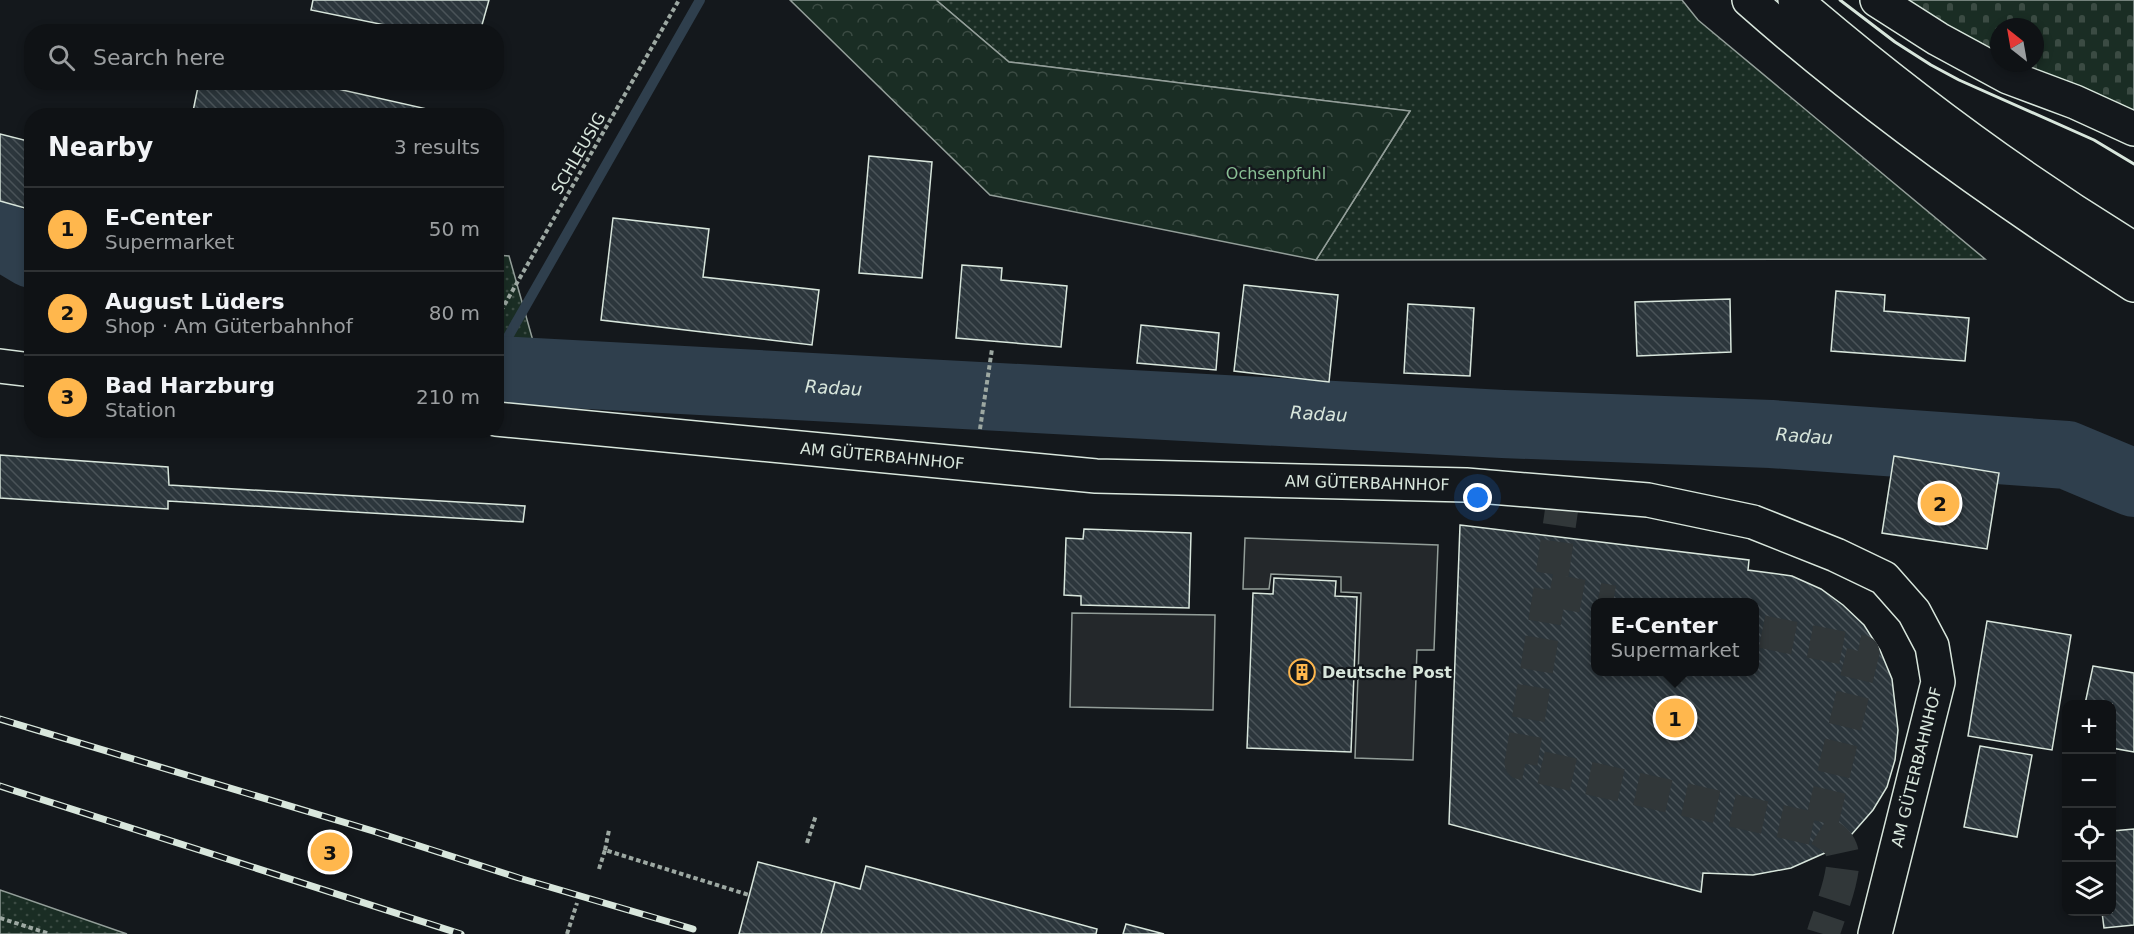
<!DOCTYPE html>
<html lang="en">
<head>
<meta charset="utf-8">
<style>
	body { margin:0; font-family:"DejaVu Sans",sans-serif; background:#1d2022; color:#f1f3f6 }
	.controls { position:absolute; right:18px; bottom:18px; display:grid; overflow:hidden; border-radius:12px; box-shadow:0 3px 9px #0003 }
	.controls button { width:54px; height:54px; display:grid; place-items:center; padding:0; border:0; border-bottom:2px solid #2f3234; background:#0f1215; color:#f1f3f6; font:30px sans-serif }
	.compass { position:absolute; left:1990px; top:18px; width:54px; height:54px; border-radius:50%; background:#0f1215; box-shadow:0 3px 9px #0003; rotate:329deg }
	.you { position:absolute; left:1478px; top:498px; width:21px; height:21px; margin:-15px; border:4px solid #fff; border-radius:50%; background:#1a73e8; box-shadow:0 0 0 9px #1a73e833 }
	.badge { display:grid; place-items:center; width:39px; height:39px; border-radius:50%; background:#ffb74d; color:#111; font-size:20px; font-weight:700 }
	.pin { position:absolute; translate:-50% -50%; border:3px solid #fff; box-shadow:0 2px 6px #0006 }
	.popup { position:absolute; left:1591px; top:598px; width:168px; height:78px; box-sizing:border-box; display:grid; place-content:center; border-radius:12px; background:#0f1215; filter:drop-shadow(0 2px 4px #0005); font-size:20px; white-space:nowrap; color:#9b9ea0 }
	.popup b { font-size:22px; color:#f1f3f6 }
	.popup::after { content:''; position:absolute; left:50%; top:100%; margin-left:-12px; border:12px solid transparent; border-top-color:#0f1215 }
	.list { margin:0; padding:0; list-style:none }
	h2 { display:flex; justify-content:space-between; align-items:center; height:78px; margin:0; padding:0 24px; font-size:26px }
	h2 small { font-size:20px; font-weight:400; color:#9b9ea0 }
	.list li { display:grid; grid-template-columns:39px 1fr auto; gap:18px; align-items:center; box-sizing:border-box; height:84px; padding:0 24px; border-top:2px solid #2f3234 }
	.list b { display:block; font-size:22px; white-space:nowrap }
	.list p { margin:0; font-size:20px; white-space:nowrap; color:#9b9ea0 }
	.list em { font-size:20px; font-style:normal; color:#9b9ea0 }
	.icon { flex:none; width:33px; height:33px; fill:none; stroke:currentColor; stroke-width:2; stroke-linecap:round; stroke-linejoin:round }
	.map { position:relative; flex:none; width:2134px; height:934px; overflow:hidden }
	.search { position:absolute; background:#0f1215; box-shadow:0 3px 9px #0003; left:24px; top:24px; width:480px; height:66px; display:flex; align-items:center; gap:15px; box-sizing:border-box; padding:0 21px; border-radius:24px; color:#9b9ea0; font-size:22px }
	.panel { position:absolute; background:#0f1215; box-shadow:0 3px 9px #0003; left:24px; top:108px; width:480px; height:330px; border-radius:24px }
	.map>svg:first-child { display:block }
	.grass { fill:url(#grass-dots); stroke:#939e99; stroke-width:1.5 }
	.forest { fill:url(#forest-crowns); stroke:#939e99; stroke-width:1.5 }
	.cemetery { fill:url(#cemetery-stones); stroke:#939e99; stroke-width:1.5; fill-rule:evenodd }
	.parking { fill:#24282b; stroke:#939e99; stroke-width:1.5 }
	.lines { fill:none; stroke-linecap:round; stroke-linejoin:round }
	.stream { stroke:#2f3f4d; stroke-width:10 }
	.river { stroke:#2f3f4d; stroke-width:68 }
	.building { fill:url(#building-back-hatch); stroke:#d8e6dc; stroke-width:1.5; fill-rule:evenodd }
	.minor-tunnel { stroke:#313739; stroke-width:33; stroke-dasharray:33 16; stroke-linecap:butt }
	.minor-casing { stroke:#d8e6dc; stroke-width:36 }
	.highway-casing { stroke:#d8e6dc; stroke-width:36 }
	.path { stroke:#9da8a2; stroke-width:4; stroke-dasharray:4.5 3; stroke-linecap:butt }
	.minor { stroke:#14181c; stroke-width:33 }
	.highway { stroke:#14181c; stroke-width:33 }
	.rail-casing { stroke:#d8e6dc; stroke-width:7 }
	.rail { stroke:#14181c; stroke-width:4.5; stroke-dasharray:14; stroke-linecap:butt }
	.wall { stroke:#d8e6dc; stroke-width:3 }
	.labels { text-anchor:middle; stroke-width:4.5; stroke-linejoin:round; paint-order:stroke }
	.street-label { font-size:16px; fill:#d8e6dc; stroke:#14181c }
	.park-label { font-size:16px; fill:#8ac095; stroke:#14181c }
	.poi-label { font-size:16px; font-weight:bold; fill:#d8e6dc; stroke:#14181c; text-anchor:start }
	.water-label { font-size:18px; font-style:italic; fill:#d8e6dc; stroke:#14181c }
</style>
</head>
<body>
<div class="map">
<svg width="2134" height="934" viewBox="0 0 2134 934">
	<defs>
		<pattern id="grass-dots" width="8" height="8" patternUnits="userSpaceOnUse" patternTransform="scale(1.5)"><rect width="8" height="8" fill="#1a2d24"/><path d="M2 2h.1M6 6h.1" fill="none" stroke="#3b4b43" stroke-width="1.8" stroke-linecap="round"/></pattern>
		<pattern id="forest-crowns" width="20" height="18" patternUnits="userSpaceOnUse" patternTransform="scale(1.5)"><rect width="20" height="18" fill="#1a2d24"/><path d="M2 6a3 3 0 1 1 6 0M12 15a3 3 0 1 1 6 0" fill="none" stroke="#3b4b43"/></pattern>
		<pattern id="cemetery-stones" width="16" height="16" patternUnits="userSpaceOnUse" patternTransform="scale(1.5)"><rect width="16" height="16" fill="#1a2d24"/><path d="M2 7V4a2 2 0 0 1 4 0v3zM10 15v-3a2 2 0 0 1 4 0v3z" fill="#3b4b43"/></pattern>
		<pattern id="building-back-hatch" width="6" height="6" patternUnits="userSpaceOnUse" patternTransform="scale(1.5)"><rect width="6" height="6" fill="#2c363c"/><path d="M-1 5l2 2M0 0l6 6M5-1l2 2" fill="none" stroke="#4a5358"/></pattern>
	</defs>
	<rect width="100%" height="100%" fill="#14181c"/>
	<path class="grass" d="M 936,0 L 1682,0 L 1698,20 L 1985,259 L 1316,260 L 1410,111 L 1009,62 Z
		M 496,255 L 509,256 L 548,394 L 497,389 Z
		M 0,890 L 127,934 L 0,934 Z"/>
	<path class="forest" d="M 790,0 L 936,0 L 1009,62 L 1410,111 L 1316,260 L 990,195 Z"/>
	<path class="cemetery" d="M 1877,0 L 2134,0 L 2134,129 L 2075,102 L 2008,77 L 1938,39 ZM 1999,27 L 2035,27 L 2035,63 L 1999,63 Z"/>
	<path class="parking" d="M 1245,538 L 1438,545 L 1434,650 L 1417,650 L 1413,760 L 1355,758 L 1361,593 L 1341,592 L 1341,577 L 1271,574 L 1269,589 L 1243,589 Z
		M 1072,613 L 1215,615 L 1213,710 L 1070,707 Z"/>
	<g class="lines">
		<path class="stream" d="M 496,358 L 700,0"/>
		<g class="river">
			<path d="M 0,235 L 32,254"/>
			<path id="s1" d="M 496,370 L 1503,424 L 1771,434 L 2067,455 L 2134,483"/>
		</g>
	</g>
	<path class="building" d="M 313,0 L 489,0 L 480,32 L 419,32 L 311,10 Z
		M 199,82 L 307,82 L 427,109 L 426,116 L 192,116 Z
		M 0,134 L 32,142 L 32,210 L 0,201 Z
		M 869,156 L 932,162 L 922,278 L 859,273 Z
		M 613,218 L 709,229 L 703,277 L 819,290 L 812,345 L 601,320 Z
		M 962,265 L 1002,268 L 1001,280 L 1067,286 L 1061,347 L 956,338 Z
		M 1244,285 L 1338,295 L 1329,382 L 1234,371 Z
		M 1836,291 L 1885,295 L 1884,311 L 1969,318 L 1965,361 L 1831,351 Z
		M 1730,299 L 1731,352 L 1637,356 L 1635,302 Z
		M 1408,304 L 1474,308 L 1470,376 L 1404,373 Z
		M 1141,325 L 1219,333 L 1216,370 L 1137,363 Z
		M 0,455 L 168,467 L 169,485 L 525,506 L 523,522 L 168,501 L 168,509 L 0,498 Z
		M 1894,456 L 1999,473 L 1987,549 L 1882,533 Z
		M 1460,525 L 1749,560 L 1748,570 L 1792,576 L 1821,589 L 1843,605 L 1864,625 L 1880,650 L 1892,679 L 1898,730 L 1895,760 L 1887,787 L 1873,810 L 1852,834 L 1827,852 L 1791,868 L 1753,875 L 1703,873 L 1701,892 L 1449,824 ZM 1596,602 L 1754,602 L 1754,672 L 1596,672 Z
		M 1084,529 L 1191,533 L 1189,608 L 1081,605 L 1081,596 L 1064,595 L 1066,538 L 1083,539 Z
		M 1274,578 L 1336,581 L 1335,596 L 1357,597 L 1351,752 L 1247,748 L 1253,593 L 1273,594 Z
		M 1987,621 L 2071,635 L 2052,750 L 1968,736 Z
		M 2093,666 L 2134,673 L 2134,752 L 2112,748 L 2112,704 L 2085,704 Z
		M 1980,746 L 2032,755 L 2017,837 L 1964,827 Z
		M 2134,829 L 2134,925 L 2104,928 L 2102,912 L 2112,912 L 2112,831 Z
		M 758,862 L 835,882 L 821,934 L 739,934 Z
		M 866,866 L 915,879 L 1097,929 L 1096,934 L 821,934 L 835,882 L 860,889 Z
		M 1126,924 L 1164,934 L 1123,934 Z"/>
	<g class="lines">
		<path class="minor-tunnel" d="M 1564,493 L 1550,590 L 1521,763 L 1820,830 L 1863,652 L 1754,630
			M 1550,590 L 1613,602
			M 1820,830 C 1828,835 1838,840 1841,849 C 1849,868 1829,914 1823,934"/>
		<g class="minor-casing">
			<g id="minor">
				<path d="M 1877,0 L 1938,39 L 2008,77 L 2075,102 L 2134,129"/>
				<path d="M 0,366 L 32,370"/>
				<path id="s2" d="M 496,419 L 1096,476 L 1466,485 L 1648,500 L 1753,522 L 1836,555 L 1884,578 L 1914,612 L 1932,646 L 1938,682 L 1875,934"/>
			</g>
		</g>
		<g class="highway-casing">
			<path id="highway" d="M 1749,0 C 1869,106 2000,199 2134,285
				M 1795,0 C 1901,91 2015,176 2134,249"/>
		</g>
		<path class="path" d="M 496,316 L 498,316 L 679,0
			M 980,429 L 992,349
			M 807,843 L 816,815
			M 605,850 L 609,830
			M 599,869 L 605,850 L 749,895
			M 0,918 L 50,934
			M 567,934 L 577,903"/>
		<use href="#minor" class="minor"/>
		<use href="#highway" class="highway"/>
		<g class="rail-casing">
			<path id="rail" d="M 0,719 L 373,831 L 519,878 L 693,929
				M 0,786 L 461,934"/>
		</g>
		<use href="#rail" class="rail"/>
		<path class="wall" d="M 1840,0 L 1895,42 L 1931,65 L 1959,80 L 2094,140 L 2134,164"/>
	</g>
	<defs>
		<g id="building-ring" transform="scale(1.35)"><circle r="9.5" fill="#14181c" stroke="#ffb74d" stroke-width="1.5"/><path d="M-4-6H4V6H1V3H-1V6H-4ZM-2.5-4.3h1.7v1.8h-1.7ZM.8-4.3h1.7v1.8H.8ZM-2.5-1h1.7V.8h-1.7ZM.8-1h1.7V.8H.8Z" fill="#ffb74d"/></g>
	</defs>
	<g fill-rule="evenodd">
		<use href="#building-ring" x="1302" y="672"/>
	</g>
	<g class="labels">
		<g class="street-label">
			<text transform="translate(578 153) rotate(-60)" y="6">SCHLEUSIG</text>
			<text dy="6" stroke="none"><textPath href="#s2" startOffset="388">AM GÜTERBAHNHOF</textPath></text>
			<text dy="6" stroke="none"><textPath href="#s2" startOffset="874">AM GÜTERBAHNHOF</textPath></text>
			<text transform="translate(1916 767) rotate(-76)" y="6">AM GÜTERBAHNHOF</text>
		</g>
		<g class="park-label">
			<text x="1276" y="179">Ochsenpfuhl</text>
		</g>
		<g class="poi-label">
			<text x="1322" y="678">Deutsche Post</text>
		</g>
		<g class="water-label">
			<text dy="6" stroke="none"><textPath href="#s1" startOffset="338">Radau</textPath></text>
			<text dy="6" stroke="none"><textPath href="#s1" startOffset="824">Radau</textPath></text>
			<text dy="6" stroke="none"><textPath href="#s1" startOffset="1310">Radau</textPath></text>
		</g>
	</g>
</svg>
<div class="controls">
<button>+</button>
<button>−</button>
<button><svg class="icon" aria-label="locate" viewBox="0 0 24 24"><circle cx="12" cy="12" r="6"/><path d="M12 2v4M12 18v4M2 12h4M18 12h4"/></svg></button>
<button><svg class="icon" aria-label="layers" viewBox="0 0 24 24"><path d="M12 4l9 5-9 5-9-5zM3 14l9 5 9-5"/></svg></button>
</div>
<svg class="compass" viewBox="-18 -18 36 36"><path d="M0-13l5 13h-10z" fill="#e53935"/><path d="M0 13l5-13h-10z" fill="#9b9ea0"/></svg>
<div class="you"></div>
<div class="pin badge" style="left:1675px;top:718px">1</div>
<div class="popup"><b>E-Center</b>Supermarket</div>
<div class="pin badge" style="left:1940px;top:503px">2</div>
<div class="pin badge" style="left:330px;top:852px">3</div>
<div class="search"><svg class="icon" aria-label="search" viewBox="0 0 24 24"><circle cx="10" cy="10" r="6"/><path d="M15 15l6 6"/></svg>Search here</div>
<section class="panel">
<h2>Nearby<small>3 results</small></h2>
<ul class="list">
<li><span class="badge">1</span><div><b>E-Center</b><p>Supermarket</p></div><em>50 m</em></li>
<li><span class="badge">2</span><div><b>August Lüders</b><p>Shop · Am Güterbahnhof</p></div><em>80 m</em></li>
<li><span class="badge">3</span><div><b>Bad Harzburg</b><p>Station</p></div><em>210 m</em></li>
</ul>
</section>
</div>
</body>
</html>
